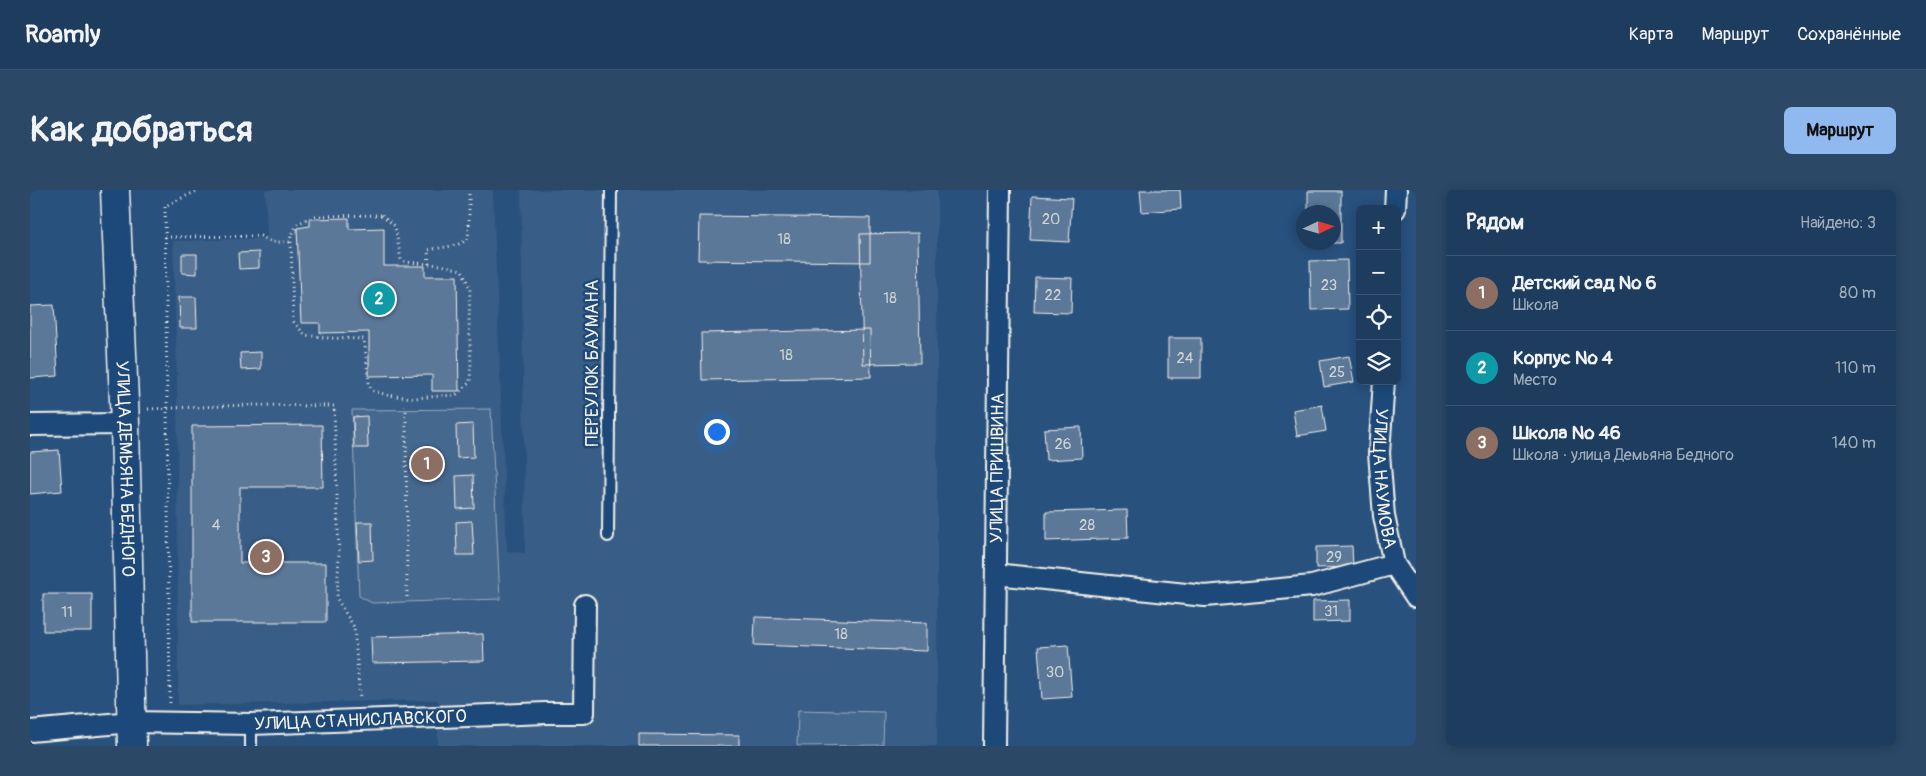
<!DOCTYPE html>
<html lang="ru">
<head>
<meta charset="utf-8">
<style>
	body { margin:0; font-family:Pangolin,sans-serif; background:#2b4867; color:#f1f3f6 }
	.controls { position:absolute; right:15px; top:15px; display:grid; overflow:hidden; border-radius:8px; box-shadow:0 2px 12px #0003 }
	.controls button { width:45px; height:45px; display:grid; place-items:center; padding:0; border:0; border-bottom:1px solid #3c5673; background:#1e3d5e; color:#f1f3f6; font:25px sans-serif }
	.compass { position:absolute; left:1266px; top:15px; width:45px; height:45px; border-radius:50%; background:#1e3d5e; box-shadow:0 2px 12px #0003; rotate:86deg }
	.you { position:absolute; left:686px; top:241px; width:18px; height:18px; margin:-12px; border:4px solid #fff; border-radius:50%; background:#1a73e8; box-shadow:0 0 0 8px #1a73e833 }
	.badge { display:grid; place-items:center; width:32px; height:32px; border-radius:50%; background:#90b9f0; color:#fff; font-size:16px; font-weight:700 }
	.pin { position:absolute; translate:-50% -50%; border:2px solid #fff; box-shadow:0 1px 5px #0006 }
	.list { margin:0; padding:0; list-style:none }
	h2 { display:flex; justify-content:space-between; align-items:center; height:65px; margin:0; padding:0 20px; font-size:21px }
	h2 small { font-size:16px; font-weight:400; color:#a1aebc }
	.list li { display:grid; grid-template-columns:32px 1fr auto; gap:15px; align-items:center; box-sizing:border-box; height:75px; padding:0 20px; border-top:1px solid #3c5673 }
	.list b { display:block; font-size:19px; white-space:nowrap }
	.list p { margin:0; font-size:16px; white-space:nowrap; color:#a1aebc }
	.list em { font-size:16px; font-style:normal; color:#a1aebc }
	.icon { flex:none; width:28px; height:28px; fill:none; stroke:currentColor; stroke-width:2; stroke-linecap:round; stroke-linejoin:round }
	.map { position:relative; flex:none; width:1386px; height:556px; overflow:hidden; border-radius:8px }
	header { display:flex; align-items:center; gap:30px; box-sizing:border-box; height:70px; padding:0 25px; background:#1e3d5e; border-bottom:1px solid #3c5673 }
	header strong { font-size:24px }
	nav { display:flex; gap:28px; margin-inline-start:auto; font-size:18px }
	.intro { display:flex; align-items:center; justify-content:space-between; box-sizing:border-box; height:120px; padding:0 30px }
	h1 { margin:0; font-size:35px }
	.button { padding:12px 22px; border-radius:8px; background:#90b9f0; color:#111; font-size:18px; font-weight:700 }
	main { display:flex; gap:30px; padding:0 30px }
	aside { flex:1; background:#1e3d5e; border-radius:8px; box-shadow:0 2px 12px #0003 }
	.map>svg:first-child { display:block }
	.built { fill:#375d86 }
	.green { fill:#45688e; stroke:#9cacbb }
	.building { fill:#5b7899; stroke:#f4f1e8 }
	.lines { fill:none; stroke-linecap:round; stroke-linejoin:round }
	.lane-casing { stroke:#f4f1e8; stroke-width:14 }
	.street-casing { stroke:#f4f1e8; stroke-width:24 }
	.secondary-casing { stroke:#f4f1e8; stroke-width:31 }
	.path { stroke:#f4f1e8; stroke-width:3; stroke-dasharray:1 4; stroke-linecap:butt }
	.lane { stroke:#1f4a7a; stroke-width:10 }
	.street { stroke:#1f4a7a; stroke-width:20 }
	.secondary { stroke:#1f4a7a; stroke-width:28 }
	.labels { text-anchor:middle; stroke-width:5; stroke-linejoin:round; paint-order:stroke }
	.number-label { font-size:15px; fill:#ced3d4 }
	.street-label { font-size:18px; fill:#f4f1e8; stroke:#1f4a7a }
</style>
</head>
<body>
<header>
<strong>Roamly</strong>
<nav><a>Карта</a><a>Маршрут</a><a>Сохранённые</a></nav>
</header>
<div class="intro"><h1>Как добраться</h1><a class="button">Маршрут</a></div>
<main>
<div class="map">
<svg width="1386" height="556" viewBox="0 0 1386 556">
	<rect width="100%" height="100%" fill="#28517e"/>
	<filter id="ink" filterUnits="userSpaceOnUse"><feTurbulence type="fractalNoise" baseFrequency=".02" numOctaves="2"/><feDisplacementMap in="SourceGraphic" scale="10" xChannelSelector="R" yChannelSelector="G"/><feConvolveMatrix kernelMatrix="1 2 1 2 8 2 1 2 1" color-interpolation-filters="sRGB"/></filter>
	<g filter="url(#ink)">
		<path class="built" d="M 235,0 L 463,0 L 477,361 L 495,363 L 491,0 L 907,0 L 907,556 L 408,556 L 408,510 L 148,515 L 147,186 L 143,51 L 237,48 Z"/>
		<path class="green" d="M 461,219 L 470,409 L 342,413 L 329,406 L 322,220 Z
			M 768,520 L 854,522 L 853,555 L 767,556 Z"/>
		<path class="building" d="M 1110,0 L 1150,0 L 1151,19 L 1112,22 Z
			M 1278,1 L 1311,1 L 1311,53 L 1278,53 L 1304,52 L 1304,22 L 1278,22 Z
			M 1002,6 L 1042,8 L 1039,52 L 1000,50 Z
			M 669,26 L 840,28 L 840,72 L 668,70 Z
			M 319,28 L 319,39 L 354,38 L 354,76 L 395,76 L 395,86 L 427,86 L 429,201 L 402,201 L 402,185 L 339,186 L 339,142 L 290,143 L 290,133 L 271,133 L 267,38 L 280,36 L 280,29 Z
			M 888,43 L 890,173 L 833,174 L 830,44 Z
			M 229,62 L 229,78 L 209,79 L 208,63 Z
			M 152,64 L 167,64 L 167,84 L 152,83 Z
			M 1317,70 L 1318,119 L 1281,120 L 1280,71 Z
			M 1005,87 L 1042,88 L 1041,123 L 1004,122 Z
			M 149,107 L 166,107 L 167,138 L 150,138 Z
			M 24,115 L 28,186 L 0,188 L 0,116 Z
			M 840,140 L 841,187 L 672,190 L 671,143 Z
			M 1138,148 L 1171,148 L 1171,188 L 1138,188 Z
			M 231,162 L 231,179 L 211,180 L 210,163 Z
			M 1319,166 L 1324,192 L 1294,197 L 1290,171 Z
			M 1292,215 L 1296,241 L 1267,246 L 1263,220 Z
			M 337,226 L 338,258 L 324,258 L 323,227 Z
			M 443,234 L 444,267 L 427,268 L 426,235 Z
			M 292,235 L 293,297 L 210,297 L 210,373 L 296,373 L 296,432 L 162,432 L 162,236 Z
			M 1051,237 L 1052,268 L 1016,270 L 1014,239 Z
			M 29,260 L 32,301 L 0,304 L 0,262 Z
			M 443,285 L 444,318 L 427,319 L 426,286 Z
			M 1097,320 L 1098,348 L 1016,351 L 1016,322 Z
			M 442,331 L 444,365 L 427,365 L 426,332 Z
			M 327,332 L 342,332 L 343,370 L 329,371 Z
			M 1322,356 L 1323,377 L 1286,378 L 1286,357 Z
			M 13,404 L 62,404 L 62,441 L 13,441 Z
			M 1320,410 L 1320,431 L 1283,432 L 1283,411 Z
			M 725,427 L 897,433 L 897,461 L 724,455 Z
			M 453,444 L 454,471 L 342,473 L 341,447 Z
			M 1038,455 L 1042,507 L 1012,509 L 1008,457 Z
			M 609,544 L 709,545 L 709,556 L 609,556 Z"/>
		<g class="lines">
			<g class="lane-casing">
				<path id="lane" d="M 578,346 L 581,0
					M 221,556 L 221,534"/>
			</g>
			<g class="street-casing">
				<g id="street">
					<path d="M 1365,19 L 1366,0"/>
					<path id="s1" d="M 1354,191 L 1349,263 L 1354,326 L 1364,374 L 1386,407"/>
					<path d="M 0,235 L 95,234"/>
					<path d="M 966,384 L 1175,406 L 1282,396 L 1364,374"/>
					<path id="s2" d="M 0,541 L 102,532 L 221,534 L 516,523 L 554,523 L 555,415"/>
					<path id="s3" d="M 964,556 L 970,0"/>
				</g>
			</g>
			<g class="secondary-casing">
				<g id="secondary">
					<path id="s4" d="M 85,0 L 95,234 L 102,556"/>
				</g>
			</g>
			<path class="path" d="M 352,25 L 365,36 L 371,70 L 375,72 L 411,75 L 432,80 L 440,98 L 439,133 L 441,173 L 440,192 L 426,205 L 383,208 L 357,205 L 341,200 L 339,192 L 334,149 L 299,148 L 275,145 L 263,131 L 261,47 L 267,34 L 284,26 Z
				M 135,47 L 230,46 L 242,52 L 261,52
				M 399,74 L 398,60 L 427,55 L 437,50 L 439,42 L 439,0
				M 376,216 L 377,409
				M 118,219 L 218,215 L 304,216 L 309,364 L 307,409 L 324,437 L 330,508
				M 140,513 L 135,16 L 169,0"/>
			<use href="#lane" class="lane"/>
			<use href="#street" class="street"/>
			<use href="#secondary" class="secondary"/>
		</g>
	</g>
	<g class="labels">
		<g class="number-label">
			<text x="1021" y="34">20</text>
			<text x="754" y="54">18</text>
			<text x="1299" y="100">23</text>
			<text x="1023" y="110">22</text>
			<text x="860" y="113">18</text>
			<text x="756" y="170">18</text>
			<text x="1155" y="173">24</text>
			<text x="1307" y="187">25</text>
			<text x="1033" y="259">26</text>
			<text x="186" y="340">4</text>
			<text x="1057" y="340">28</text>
			<text x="1304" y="372">29</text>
			<text x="1301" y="426">31</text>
			<text x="37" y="427">11</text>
			<text x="811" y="449">18</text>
			<text x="1025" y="487">30</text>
		</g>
		<g class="street-label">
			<text transform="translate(562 173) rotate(-90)" y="6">ПЕРЕУЛОК БАУМАНА</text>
			<text dy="6" stroke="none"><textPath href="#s4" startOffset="279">УЛИЦА ДЕМЬЯНА БЕДНОГО</textPath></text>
			<text dy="6" stroke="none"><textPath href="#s3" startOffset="278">УЛИЦА ПРИШВИНА</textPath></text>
			<text dy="6" stroke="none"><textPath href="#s1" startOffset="98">УЛИЦА НАУМОВА</textPath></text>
			<text dy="6" stroke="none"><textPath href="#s2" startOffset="331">УЛИЦА СТАНИСЛАВСКОГО</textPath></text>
		</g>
	</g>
</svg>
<div class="controls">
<button>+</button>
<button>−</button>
<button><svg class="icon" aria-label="locate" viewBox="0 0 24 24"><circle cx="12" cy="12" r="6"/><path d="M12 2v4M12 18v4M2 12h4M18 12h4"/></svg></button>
<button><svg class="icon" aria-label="layers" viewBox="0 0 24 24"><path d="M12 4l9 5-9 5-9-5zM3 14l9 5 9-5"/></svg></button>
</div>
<svg class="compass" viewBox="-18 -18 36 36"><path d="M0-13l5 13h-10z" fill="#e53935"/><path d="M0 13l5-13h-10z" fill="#a1aebc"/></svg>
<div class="you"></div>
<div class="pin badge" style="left:397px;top:274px;background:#8d6e63">1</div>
<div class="pin badge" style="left:349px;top:109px;background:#0f9aa8">2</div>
<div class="pin badge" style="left:236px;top:367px;background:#8d6e63">3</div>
</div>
<aside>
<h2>Рядом<small>Найдено: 3</small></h2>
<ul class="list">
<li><span class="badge" style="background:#8d6e63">1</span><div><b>Детский сад № 6</b><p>Школа</p></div><em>80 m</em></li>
<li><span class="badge" style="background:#0f9aa8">2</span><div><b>Корпус № 4</b><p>Место</p></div><em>110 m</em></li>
<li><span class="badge" style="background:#8d6e63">3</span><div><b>Школа № 46</b><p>Школа · улица Демьяна Бедного</p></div><em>140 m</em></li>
</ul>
</aside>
</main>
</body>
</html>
